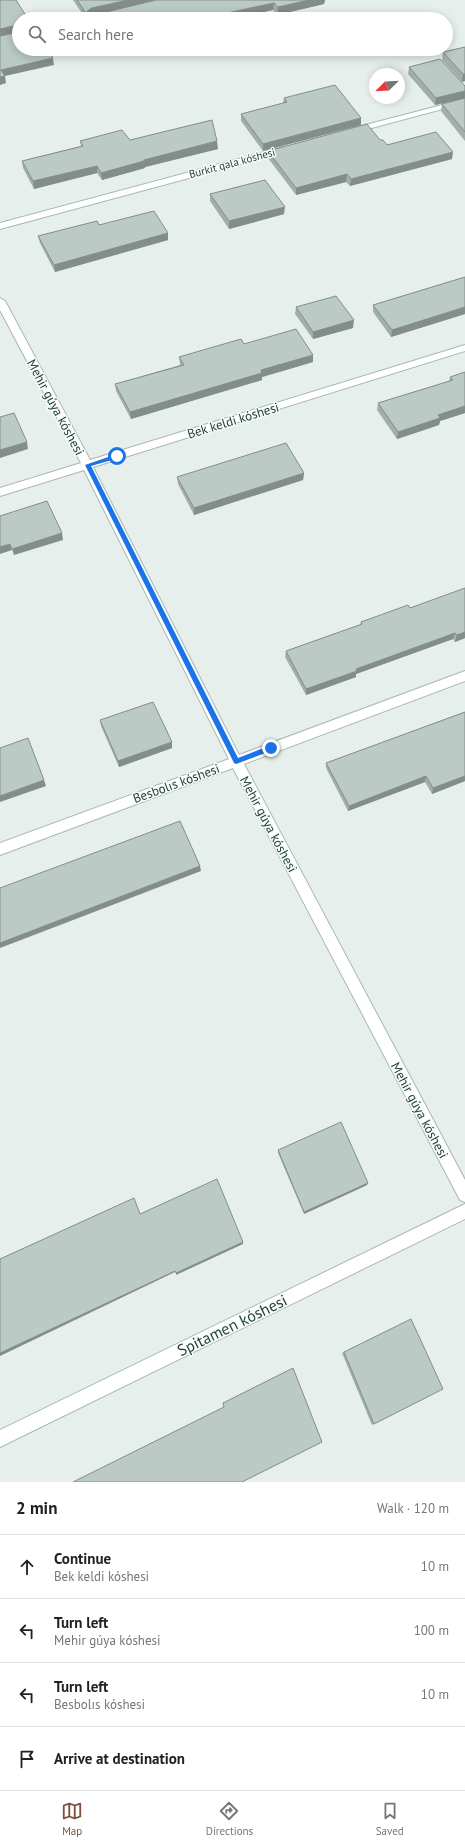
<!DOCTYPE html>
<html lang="en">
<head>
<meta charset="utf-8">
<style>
	body { margin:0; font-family:"PT Sans",sans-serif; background:#f6f6f6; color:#202124 }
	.compass { position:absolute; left:369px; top:68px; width:36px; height:36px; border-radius:50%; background:#fff; box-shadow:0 2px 10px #0003; rotate:246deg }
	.stop { position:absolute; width:12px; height:12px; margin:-9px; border:3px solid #1a73e8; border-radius:50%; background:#fff }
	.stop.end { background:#1a73e8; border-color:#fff; box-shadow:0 1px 4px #0008 }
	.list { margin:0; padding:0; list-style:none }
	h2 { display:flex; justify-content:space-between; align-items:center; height:52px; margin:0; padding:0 16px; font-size:17px }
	h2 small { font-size:13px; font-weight:400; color:#757577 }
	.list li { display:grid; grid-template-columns:26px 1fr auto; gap:12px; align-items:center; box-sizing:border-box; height:64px; padding:0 16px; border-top:1px solid #e0e0e0 }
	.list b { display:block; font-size:15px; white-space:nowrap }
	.list p { margin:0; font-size:13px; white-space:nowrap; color:#757577 }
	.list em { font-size:13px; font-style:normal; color:#757577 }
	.icon { flex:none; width:22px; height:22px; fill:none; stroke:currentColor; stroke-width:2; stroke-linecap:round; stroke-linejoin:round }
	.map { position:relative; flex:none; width:465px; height:1482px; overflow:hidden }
	.search { position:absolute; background:#fff; box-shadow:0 2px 10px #0003; left:12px; right:12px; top:12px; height:44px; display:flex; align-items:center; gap:10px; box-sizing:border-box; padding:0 14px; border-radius:22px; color:#757577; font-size:15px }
	.sheet { height:308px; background:#fff }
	nav { display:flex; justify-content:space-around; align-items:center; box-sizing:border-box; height:56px; border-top:1px solid #e0e0e0; background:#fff; font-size:11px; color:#757577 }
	nav a { display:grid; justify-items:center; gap:2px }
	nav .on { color:#7f4e3f }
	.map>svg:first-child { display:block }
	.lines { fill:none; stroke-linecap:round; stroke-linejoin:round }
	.minor-casing { stroke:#a8b8b2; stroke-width:2 }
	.minor { fill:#fff; fill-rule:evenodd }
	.wall { fill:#a1aea9 }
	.shaded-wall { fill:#838d89 }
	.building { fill:#bbcac4; stroke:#838d89 }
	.route { fill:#1a73e8 }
	.labels { text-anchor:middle; stroke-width:3; stroke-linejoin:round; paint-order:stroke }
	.far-street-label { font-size:11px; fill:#24423a; stroke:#f7fbf9 }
	.street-label { font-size:13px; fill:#24423a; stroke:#f7fbf9 }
	.near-street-label { font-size:16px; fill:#24423a; stroke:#f7fbf9 }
</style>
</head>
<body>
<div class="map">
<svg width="465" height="1482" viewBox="0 0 465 1482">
	<rect width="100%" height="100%" fill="#e6efeb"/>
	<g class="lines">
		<g class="minor-casing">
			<path id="minor" d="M 465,99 L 465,103 L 353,133 L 349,131 L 350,129 Z
				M 283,147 L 287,150 L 286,152 L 0,229 L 0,223 Z
				M 0,298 L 5,301 L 90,460 L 465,345 L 465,351 L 93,467 L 239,755 L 465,671 L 465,681 L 244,764 L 465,1180 L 465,1202 L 460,1200 L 233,768 L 0,855 L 0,843 L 229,759 L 84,470 L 0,496 L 0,488 L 81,463 L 0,310 Z
				M 465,1204 L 465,1219 L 0,1447 L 0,1430 Z"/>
		</g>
		<use href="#minor" class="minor"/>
	</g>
	<path class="wall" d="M 73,0 L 325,0 L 324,4 L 277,15 L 273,10 L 232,19 L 86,19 Z
		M 465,47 L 465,81 L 462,82 L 442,60 L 443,52 Z
		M 409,67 L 465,86 L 465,141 L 441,111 L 442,104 L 445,103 L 435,105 L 408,74 Z
		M 284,98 L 361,125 L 263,151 L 241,121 L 241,114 L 283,103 Z
		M 130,140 L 218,149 L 145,167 L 145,168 L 102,180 L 97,173 L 34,189 L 23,168 L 22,161 L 81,146 L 80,141 Z
		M 380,140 L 387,145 L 452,159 L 350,186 L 346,182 L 296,195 L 268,158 L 268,151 Z
		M 210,194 L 284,214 L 229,229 L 210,201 Z
		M 99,225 L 168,240 L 55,272 L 40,243 L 38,236 Z
		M 465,277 L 465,314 L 391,337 L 373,312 L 373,305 Z
		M 296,307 L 353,328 L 313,339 L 295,314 Z
		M 244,344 L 313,355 L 313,362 L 262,377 L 262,380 L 131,419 L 116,391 L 115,384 L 180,365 L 180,364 L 179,357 Z
		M 465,372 L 465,413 L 440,421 L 439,425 L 397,439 L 377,410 L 378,403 L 449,381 L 450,377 Z
		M 304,473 L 303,480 L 194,515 L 178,484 L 177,477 Z
		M 410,608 L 465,638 L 455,642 L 453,639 L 356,674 L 356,677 L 306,695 L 285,657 L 286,651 L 360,625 L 361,622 Z
		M 465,712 L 465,781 L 432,794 L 425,782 L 348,811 L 326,768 L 326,763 Z
		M 100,720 L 172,748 L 119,767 L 101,726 Z
		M 278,1150 L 367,1185 L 304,1214 L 278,1153 Z
		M 344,1352 L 374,1424 L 372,1425 L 342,1353 Z"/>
	<path class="shaded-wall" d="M 128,0 L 159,0 L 89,18 L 87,11 L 92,8 Z
		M 309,0 L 325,0 L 324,4 L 277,15 L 278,7 Z
		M 274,3 L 273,10 L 232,19 L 199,19 Z
		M 18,25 L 19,33 L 0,36 L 0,29 Z
		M 53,58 L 54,65 L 5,76 L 6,83 L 0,85 L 0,77 L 1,70 Z
		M 463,74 L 465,74 L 465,81 L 462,82 Z
		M 465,91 L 465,98 L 435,105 L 436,98 Z
		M 361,118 L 361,125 L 263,151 L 263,144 Z
		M 217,141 L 218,149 L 145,167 L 145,168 L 102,180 L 101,173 L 144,160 Z
		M 453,152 L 452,159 L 350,186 L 351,179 Z
		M 97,166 L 97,173 L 34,189 L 33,181 Z
		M 347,174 L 346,182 L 296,195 L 296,188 Z
		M 285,207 L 284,214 L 229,229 L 229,221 Z
		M 168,233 L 168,240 L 55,272 L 54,265 Z
		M 465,307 L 465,314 L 391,337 L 392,330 Z
		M 354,320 L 353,328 L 313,339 L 313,332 Z
		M 313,355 L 313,362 L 262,377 L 262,380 L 131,419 L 130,412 L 261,370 Z
		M 465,406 L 465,413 L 440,421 L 439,425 L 397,439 L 398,432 L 438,415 Z
		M 27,442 L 28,449 L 0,458 L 0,450 Z
		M 304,473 L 303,480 L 194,515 L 194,508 Z
		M 62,533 L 63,540 L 14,555 L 12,549 Z
		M 10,544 L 12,550 L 0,554 L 0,547 Z
		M 465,632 L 465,638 L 455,642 L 457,635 Z
		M 455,633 L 453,639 L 356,674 L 356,677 L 306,695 L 306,689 L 356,669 Z
		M 172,742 L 172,748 L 119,767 L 118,761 Z
		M 426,776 L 425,782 L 348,811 L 349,806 Z
		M 465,776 L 465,781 L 432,794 L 433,788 Z
		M 44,780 L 46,786 L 0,802 L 0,796 Z
		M 200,866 L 201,871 L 0,948 L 0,943 Z
		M 368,1183 L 367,1185 L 304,1214 L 304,1212 Z
		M 243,1242 L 243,1244 L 176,1275 L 176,1273 Z
		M 175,1271 L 175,1272 L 0,1356 L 0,1353 Z"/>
	<path class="building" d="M 0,0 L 16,0 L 28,19 L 19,19 L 19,26 L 18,25 L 0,29 Z
		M 77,0 L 128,0 L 92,8 L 87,11 L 88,13 L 102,13 L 156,0 L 309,0 L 278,7 L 274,3 L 199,19 L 90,19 Z
		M 19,32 L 19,49 L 47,49 L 53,58 L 1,70 L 5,76 L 0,77 L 0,36 Z
		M 465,47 L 465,74 L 463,74 L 443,52 Z
		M 440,59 L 465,86 L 465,91 L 436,98 L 409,67 Z
		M 335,85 L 361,118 L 263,144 L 241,114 L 287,102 L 284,98 Z
		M 465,98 L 465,132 L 442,104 Z
		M 212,120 L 217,141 L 144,160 L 144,161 L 101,173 L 97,166 L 33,181 L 22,161 L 83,146 L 80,141 L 122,130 L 130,140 Z
		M 367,124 L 380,140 L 383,140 L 387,145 L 436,132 L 453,152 L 351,179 L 347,174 L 296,188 L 268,151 Z
		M 265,180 L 285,207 L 229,221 L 210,194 Z
		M 154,211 L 168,233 L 54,265 L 38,236 L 97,221 L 99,225 Z
		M 465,277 L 465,307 L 392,330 L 373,305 Z
		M 336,296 L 354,320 L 313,332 L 296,307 Z
		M 296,329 L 313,355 L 261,370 L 262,373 L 130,412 L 115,384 L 184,365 L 179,357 L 241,339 L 244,344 Z
		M 465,372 L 465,406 L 438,415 L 440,418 L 398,432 L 378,403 L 453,380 L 450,377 Z
		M 14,413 L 27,442 L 0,450 L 0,417 Z
		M 286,443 L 304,473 L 194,508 L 177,477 Z
		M 47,501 L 62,533 L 12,549 L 10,544 L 0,547 L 0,516 Z
		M 465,588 L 465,632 L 457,635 L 455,633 L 356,669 L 357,671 L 306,689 L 286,651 L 362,624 L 361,622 L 408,605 L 410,608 Z
		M 153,702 L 172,742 L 118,761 L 100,720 Z
		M 465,712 L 465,776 L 433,788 L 426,776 L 349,806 L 326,763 Z
		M 28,738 L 44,780 L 0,796 L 0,748 Z
		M 180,821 L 200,866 L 0,943 L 0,888 Z
		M 341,1122 L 368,1183 L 304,1212 L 278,1150 Z
		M 217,1179 L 243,1242 L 176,1273 L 175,1271 L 0,1353 L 0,1259 L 134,1198 L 140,1214 Z
		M 411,1319 L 443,1389 L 374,1424 L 344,1352 Z
		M 293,1368 L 322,1442 L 242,1482 L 73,1482 L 224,1407 L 223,1403 Z"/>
	<path class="route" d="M 117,454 L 119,455 L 119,458 L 91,466 L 238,758 L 271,745 L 273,746 L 273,750 L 236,764 L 234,763 L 85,465 Z"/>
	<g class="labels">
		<g class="far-street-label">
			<text transform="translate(232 163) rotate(-15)" y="4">Burkit qala kóshesi</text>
		</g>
		<g class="street-label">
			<text transform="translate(56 407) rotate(62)" y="5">Mehir gúyа kóshesi</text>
			<text transform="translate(233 420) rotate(-17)" y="5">Bek keldi kóshesi</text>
			<text transform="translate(176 783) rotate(-20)" y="5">Besbolıs kóshesi</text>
			<text transform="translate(269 824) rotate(62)" y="5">Mehir gúyа kóshesi</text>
			<text transform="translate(420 1110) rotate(62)" y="5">Mehir gúyа kóshesi</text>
		</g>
		<g class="near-street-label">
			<text transform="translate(232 1325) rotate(-26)" y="6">Spitamen kóshesi</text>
		</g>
	</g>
</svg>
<svg class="compass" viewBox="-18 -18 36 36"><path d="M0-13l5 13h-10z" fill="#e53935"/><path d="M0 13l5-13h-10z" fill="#757577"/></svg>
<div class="stop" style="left:117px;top:456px"></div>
<div class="stop end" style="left:271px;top:748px"></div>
<div class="search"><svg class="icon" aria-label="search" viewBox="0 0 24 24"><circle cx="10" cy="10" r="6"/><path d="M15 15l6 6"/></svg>Search here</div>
</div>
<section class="sheet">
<h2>2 min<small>Walk · 120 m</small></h2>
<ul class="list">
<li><svg class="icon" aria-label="ahead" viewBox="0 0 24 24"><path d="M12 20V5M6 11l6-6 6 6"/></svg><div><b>Continue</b><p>Bek keldi kóshesi</p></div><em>10 m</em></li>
<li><svg class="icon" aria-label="left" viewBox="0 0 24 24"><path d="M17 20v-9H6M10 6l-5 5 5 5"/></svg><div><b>Turn left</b><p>Mehir gúyа kóshesi</p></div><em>100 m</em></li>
<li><svg class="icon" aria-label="left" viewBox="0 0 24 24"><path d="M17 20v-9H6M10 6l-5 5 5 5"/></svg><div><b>Turn left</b><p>Besbolıs kóshesi</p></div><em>10 m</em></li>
<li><svg class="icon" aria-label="arrive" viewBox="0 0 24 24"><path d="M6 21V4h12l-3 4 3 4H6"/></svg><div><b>Arrive at destination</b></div></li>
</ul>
</section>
<nav>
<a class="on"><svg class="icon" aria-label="map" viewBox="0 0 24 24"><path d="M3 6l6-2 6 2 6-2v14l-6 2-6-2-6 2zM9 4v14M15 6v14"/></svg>Map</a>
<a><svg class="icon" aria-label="directions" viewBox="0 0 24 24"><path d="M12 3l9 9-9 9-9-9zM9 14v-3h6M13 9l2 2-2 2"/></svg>Directions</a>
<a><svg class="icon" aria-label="saved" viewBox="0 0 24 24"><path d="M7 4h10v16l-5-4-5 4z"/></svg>Saved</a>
</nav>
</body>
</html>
